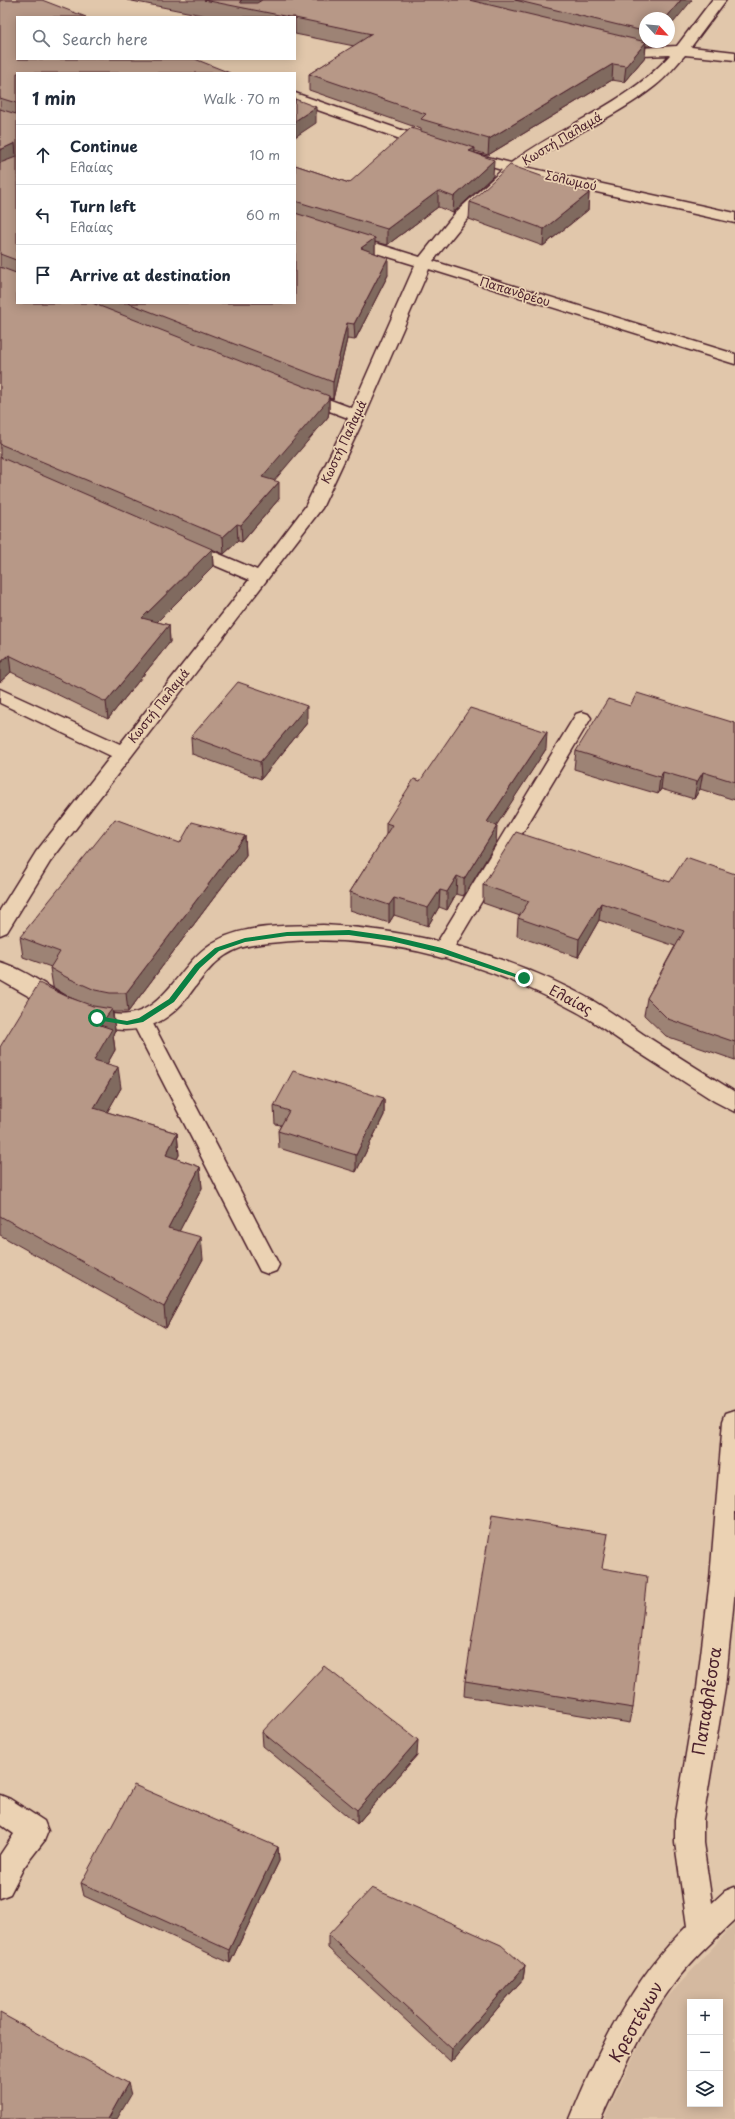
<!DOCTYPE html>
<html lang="en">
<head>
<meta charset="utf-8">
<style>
	body { margin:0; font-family:"Playpen Sans",sans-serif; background:#f2f2f3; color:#1f2937 }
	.controls { position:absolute; right:12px; bottom:12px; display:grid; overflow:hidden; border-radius:0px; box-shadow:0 2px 10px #0003 }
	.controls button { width:36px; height:36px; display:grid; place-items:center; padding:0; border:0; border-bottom:1px solid #e0e1e3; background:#fff; color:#1f2937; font:20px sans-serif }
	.compass { position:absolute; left:639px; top:12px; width:36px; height:36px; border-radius:50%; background:#fff; box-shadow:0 2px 10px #0003; rotate:116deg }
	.stop { position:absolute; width:12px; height:12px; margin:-9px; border:3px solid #0b8043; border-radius:50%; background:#fff }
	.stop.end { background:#0b8043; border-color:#fff; box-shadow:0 1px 4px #0008 }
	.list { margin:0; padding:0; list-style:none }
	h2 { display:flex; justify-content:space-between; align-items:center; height:52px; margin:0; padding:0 16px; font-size:17px }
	h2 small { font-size:13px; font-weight:400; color:#747a83 }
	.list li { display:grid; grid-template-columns:26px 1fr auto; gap:12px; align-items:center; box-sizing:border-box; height:60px; padding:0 16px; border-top:1px solid #e0e1e3 }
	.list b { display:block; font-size:15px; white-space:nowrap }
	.list p { margin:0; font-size:13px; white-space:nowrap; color:#747a83 }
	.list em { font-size:13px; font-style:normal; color:#747a83 }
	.icon { flex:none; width:22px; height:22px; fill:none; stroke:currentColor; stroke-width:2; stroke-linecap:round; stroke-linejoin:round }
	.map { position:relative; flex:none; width:735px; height:2119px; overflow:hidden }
	.search { position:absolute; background:#fff; box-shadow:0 2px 10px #0003; left:16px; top:16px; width:280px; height:44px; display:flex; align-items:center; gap:10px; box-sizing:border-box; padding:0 14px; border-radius:0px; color:#747a83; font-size:15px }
	.panel { position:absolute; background:#fff; box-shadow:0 2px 10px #0003; left:16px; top:72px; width:280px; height:232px; border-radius:0px }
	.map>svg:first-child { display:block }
	.built { fill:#d4b9a0; fill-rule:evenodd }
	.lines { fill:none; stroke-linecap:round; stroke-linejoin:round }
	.lane-casing { stroke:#4a1f2b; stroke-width:3 }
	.street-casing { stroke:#4a1f2b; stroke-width:3 }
	.lane { fill:#ebd2b3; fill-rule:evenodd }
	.street { fill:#ebd2b3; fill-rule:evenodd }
	.wall { fill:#9d8374; stroke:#4a1f2b }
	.shaded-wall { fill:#806a5e; stroke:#4a1f2b }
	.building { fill:#b79887; stroke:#4a1f2b }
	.route { fill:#0b8043 }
	.labels { text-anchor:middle; stroke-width:3.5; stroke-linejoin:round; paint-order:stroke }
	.far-street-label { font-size:12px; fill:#4a1f2b; stroke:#ebd2b3 }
	.street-label { font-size:14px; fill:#4a1f2b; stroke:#ebd2b3 }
	.near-street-label { font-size:17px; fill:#4a1f2b; stroke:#ebd2b3 }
</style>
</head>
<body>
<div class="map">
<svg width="735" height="2119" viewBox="0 0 735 2119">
	<rect width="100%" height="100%" fill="#e1c7ab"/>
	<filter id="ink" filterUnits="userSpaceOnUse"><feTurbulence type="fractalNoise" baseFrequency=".025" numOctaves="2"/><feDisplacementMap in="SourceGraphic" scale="8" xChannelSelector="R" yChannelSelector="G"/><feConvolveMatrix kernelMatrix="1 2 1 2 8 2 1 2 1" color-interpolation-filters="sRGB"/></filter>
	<g filter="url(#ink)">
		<path class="built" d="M 735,1923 L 735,2119 L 604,2119 L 655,2011 ZM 690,2002 L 720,2002 L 720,2104 L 690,2104 Z"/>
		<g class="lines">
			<g class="lane-casing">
				<path id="lane" d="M 582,712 L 588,714 L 591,718 L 449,956 L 442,958 L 435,956 L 432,951 L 435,946 L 576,714 Z
					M 141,1013 L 148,1015 L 151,1020 L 276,1259 L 279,1265 L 276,1271 L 268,1274 L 260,1271 L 131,1020 L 134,1015 Z"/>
			</g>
			<g class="street-casing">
				<path id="street" d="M 712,0 L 726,0 L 691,47 L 735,52 L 735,60 L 685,55 C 676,65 667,77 655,86 C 615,118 566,136 525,167 L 735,213 L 735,223 L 516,174 L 467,219 L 433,261 L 735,354 L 735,364 L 429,269 L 365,416 L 322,508 L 50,862 L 7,932 L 0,935 L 0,910 L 36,852 L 111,756 L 0,703 L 0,689 L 120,744 L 249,580 L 179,550 L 176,546 L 179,542 L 185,540 L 191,542 L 257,570 L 305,507 L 348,418 L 295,398 L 293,394 L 295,390 L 301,389 L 352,408 L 415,265 L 295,228 L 295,218 L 420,257 L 456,212 L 502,170 L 459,158 L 457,155 L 459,152 L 464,151 L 511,163 C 562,125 627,104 670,55 L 641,56 L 612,49 L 610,46 L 612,43 L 617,42 L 641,48 L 677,46 Z
					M 295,93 L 436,142 L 438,145 L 436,148 L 426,148 L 295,102 Z
					M 323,925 C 417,930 512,955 595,1002 C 611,1012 627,1023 643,1034 C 673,1053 704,1073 735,1092 L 735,1112 L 714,1101 C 685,1082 656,1064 627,1045 C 610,1034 594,1021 577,1012 C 479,958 365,928 253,945 C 221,950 207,971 189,995 C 137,1066 57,1012 0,980 L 0,962 C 39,974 70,1008 112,1014 C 165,1022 177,961 216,941 C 247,924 289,926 323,925 Z
					M 735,1410 L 735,1589 L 725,1688 L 703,1820 L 703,1843 L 712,1903 L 725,1891 L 735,1887 L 735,1920 C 712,1942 688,1963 670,1989 C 641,2029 621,2075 601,2119 L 570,2119 C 598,2050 632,1979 687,1926 L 675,1843 L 675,1820 L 697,1688 L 710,1579 L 723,1421 L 726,1413 Z
					M 0,1795 L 10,1799 L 44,1821 L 48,1831 L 44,1841 L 24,1867 L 10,1894 L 0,1898 L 0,1855 L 14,1834 L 0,1824 Z"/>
			</g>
			<use href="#lane" class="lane"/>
			<use href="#street" class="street"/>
		</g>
		<path class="wall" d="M 0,0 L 42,0 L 17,303 L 295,303 L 295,165 L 349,183 L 421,131 L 421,129 L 309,90 L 309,74 L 354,46 L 295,34 L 295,17 L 212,17 L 127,0 L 692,0 L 645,18 L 645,42 L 658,42 L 655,46 L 646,46 L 645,57 L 624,82 L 612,80 L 488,155 L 475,151 L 474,153 L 493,176 L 453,213 L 438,207 L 387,245 L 375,242 L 375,253 L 388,275 L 355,340 L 347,339 L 333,399 L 329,398 L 329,412 L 328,417 L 274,480 L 279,499 L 242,542 L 238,541 L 224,554 L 212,549 L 213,566 L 157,622 L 169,625 L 170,642 L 108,719 L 11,672 L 0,682 Z
			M 589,193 L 588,210 L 543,246 L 469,219 L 470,202 Z
			M 630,706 L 735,723 L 735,800 L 700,789 L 694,799 L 661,789 L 658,794 L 574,769 L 576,751 Z
			M 307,723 L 261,779 L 192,754 L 191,737 Z
			M 546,749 L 496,825 L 496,843 L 464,896 L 456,894 L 447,910 L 439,907 L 428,926 L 394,915 L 389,923 L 350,910 L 350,892 L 386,835 L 386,823 L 420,781 Z
			M 245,836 L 246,855 L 128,1012 L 113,1012 L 115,1030 L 113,1034 L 115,1050 L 107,1064 L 121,1088 L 107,1112 L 177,1133 L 179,1155 L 177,1159 L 200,1167 L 202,1188 L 179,1231 L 203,1259 L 166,1328 L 0,1235 L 0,1047 L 68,997 L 78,1001 L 69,997 L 53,987 L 50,968 L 51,967 L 23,957 L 20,937 L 180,843 Z
			M 735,874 L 735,1060 L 666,1036 L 644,1015 L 647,998 L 675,946 L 599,920 L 578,957 L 517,936 L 518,918 L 520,916 L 483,903 L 483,885 L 670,882 Z
			M 384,1098 L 384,1115 L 356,1172 L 279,1148 L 278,1131 L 281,1125 L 275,1124 L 274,1106 Z
			M 603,1568 L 633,1708 L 630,1723 L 464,1696 L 465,1681 Z
			M 262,1732 L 417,1755 L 357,1824 L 263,1746 Z
			M 278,1847 L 279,1861 L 230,1963 L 84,1896 L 81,1883 Z
			M 328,1935 L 525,1966 L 523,1979 L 451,2062 L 328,1948 Z"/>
		<path class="shaded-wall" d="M 242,0 L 264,0 L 251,9 L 240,7 L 240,1 Z
			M 681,0 L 692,0 L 669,28 L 669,18 L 666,18 Z
			M 646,42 L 645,57 L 624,82 L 626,66 Z
			M 613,64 L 612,80 L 488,155 L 489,139 Z
			M 316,107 L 316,123 L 295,137 L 295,121 Z
			M 15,143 L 17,157 L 0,167 L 0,150 Z
			M 475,148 L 474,164 L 469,151 Z
			M 494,160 L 493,176 L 453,213 L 454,197 Z
			M 438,191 L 438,207 L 387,245 L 387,229 Z
			M 589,193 L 588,210 L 543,246 L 544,229 Z
			M 375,238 L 375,254 L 361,248 Z
			M 388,258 L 388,275 L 355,340 L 354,324 Z
			M 347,323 L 347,339 L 333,399 L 333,382 Z
			M 329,396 L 329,412 L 328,417 L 263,494 L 262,477 Z
			M 279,482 L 279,499 L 242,542 L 241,525 Z
			M 237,524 L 238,541 L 224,554 L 223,537 Z
			M 212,549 L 213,566 L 144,635 L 142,618 Z
			M 169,625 L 170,642 L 108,719 L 106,702 Z
			M 9,655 L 11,672 L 0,682 L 0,663 Z
			M 307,706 L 307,723 L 261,779 L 260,762 Z
			M 547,732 L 546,749 L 487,840 L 487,822 Z
			M 663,772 L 661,789 L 658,794 L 660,777 Z
			M 703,772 L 700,789 L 694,799 L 697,782 Z
			M 497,826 L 496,843 L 464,896 L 464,879 Z
			M 245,836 L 246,855 L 128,1012 L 126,993 Z
			M 457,876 L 456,894 L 447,910 L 447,892 Z
			M 440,890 L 439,907 L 428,926 L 428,908 Z
			M 394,898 L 394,915 L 389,923 L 389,905 Z
			M 601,903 L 599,920 L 578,957 L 579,939 Z
			M 112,1009 L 115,1030 L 113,1034 L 115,1050 L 97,1082 L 94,1060 L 100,1025 Z
			M 118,1067 L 121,1088 L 97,1130 L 94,1108 Z
			M 384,1098 L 384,1115 L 356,1172 L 356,1155 Z
			M 177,1133 L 179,1155 L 168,1177 L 166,1155 Z
			M 200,1167 L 202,1188 L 170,1249 L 168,1228 Z
			M 201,1237 L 203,1259 L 166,1328 L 164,1307 Z
			M 418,1740 L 417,1755 L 357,1824 L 357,1810 Z
			M 278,1847 L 279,1861 L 230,1963 L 229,1950 Z
			M 525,1966 L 523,1979 L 451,2062 L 452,2049 Z
			M 128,2083 L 131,2095 L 117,2119 L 108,2119 Z"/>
		<path class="building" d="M 0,0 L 42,0 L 86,17 L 17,17 L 17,59 L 195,59 L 230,73 L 17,73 L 17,303 L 92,303 L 329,396 L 328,400 L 262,477 L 279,482 L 241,525 L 237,524 L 223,537 L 0,444 L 0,267 L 16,273 L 16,260 L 0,254 L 0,163 L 16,157 L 15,143 L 0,150 L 0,109 L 16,114 L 16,103 L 0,98 Z
			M 204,0 L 242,0 L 240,1 L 241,3 L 257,3 L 262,0 L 469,0 L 646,42 L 626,66 L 613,64 L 489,139 L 421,119 L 426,114 L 309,74 L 372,34 L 295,18 L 295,17 L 289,17 Z
			M 515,0 L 681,0 L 666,18 L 645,18 L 645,31 L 643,31 Z
			M 295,99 L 316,107 L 295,121 Z
			M 411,128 L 475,148 L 469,151 L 494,160 L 454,197 L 438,191 L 387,229 L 295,201 L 295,165 L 349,183 Z
			M 510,165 L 589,193 L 544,229 L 470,202 Z
			M 295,213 L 375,238 L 361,248 L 388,258 L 354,324 L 347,323 L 333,382 L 128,303 L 295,303 Z
			M 0,457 L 212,549 L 142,618 L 169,625 L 106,702 L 9,655 L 0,663 Z
			M 238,682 L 307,706 L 260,762 L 191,737 Z
			M 637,693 L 735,723 L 735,782 L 703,772 L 697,782 L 663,772 L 660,777 L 576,751 L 608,699 L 630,706 Z
			M 470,708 L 547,732 L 487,822 L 497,826 L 464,879 L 457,876 L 447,892 L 440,890 L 428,908 L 394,898 L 389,905 L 350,892 L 392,825 L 386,823 L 414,779 L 420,781 Z
			M 115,819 L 180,843 L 192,822 L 245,836 L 126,993 L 110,993 L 95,990 L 66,977 L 50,968 L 60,952 L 20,937 Z
			M 516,832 L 670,882 L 686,857 L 735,874 L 735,1042 L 668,1019 L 647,998 L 684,931 L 601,903 L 579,939 L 518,918 L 529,901 L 483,885 Z
			M 39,983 L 68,997 L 93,1006 L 112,1009 L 100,1025 L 112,1029 L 94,1060 L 118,1067 L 94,1108 L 177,1133 L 166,1155 L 200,1167 L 168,1228 L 201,1237 L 164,1307 L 0,1216 L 0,1047 Z
			M 293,1071 L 384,1098 L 356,1155 L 278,1131 L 289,1111 L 274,1106 Z
			M 492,1515 L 608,1534 L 602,1568 L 647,1576 L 633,1708 L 465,1681 Z
			M 324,1666 L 418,1740 L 357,1810 L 262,1732 Z
			M 134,1785 L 278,1847 L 229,1950 L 81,1883 Z
			M 372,1888 L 501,1945 L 525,1966 L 452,2049 L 328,1935 Z
			M 0,2013 L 128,2083 L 108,2119 L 0,2119 Z"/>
	</g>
	<path class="route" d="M 349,930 L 391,936 L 442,948 L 527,978 L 524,980 L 441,953 L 391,941 L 349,935 L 287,936 L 245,942 L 219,951 L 200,968 L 174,1002 L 143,1022 L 127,1025 L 97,1020 L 94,1018 L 97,1016 L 127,1021 L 139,1018 L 169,999 L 195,965 L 215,948 L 245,938 L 287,932 Z"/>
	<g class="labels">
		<g class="far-street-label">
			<text transform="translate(562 139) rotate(-31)" y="4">Κωστή Παλαμά</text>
			<text transform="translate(571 181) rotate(13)" y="4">Σολωμού</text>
			<text transform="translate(515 292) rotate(17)" y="4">Παπανδρέου</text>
			<text transform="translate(344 442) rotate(-65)" y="4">Κωστή Παλαμά</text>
			<text transform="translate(159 706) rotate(-52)" y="4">Κωστή Παλαμά</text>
		</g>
		<g class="street-label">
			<text transform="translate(571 1000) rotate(28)" y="5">Ελαίας</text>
		</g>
		<g class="near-street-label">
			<text transform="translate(707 1701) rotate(-81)" y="6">Παπαφλέσσα</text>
			<text transform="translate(636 2022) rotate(-60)" y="6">Κρεστένων</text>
		</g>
	</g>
</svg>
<div class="controls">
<button>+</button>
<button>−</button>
<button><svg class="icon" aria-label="layers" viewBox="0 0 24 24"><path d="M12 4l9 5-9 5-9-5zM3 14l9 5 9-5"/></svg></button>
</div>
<svg class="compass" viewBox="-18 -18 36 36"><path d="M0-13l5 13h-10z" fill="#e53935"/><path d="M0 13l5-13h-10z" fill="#747a83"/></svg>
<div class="stop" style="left:97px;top:1018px"></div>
<div class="stop end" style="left:524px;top:978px"></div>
<div class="search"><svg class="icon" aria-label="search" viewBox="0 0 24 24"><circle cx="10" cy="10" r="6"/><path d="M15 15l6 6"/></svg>Search here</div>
<section class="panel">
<h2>1 min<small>Walk · 70 m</small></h2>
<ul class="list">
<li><svg class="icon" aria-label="ahead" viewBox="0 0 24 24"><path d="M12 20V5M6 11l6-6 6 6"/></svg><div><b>Continue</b><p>Ελαίας</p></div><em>10 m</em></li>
<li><svg class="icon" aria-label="left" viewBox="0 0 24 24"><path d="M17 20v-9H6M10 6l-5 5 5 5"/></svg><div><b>Turn left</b><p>Ελαίας</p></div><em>60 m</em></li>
<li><svg class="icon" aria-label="arrive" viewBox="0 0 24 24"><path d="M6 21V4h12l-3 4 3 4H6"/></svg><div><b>Arrive at destination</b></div></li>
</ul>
</section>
</div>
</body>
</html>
